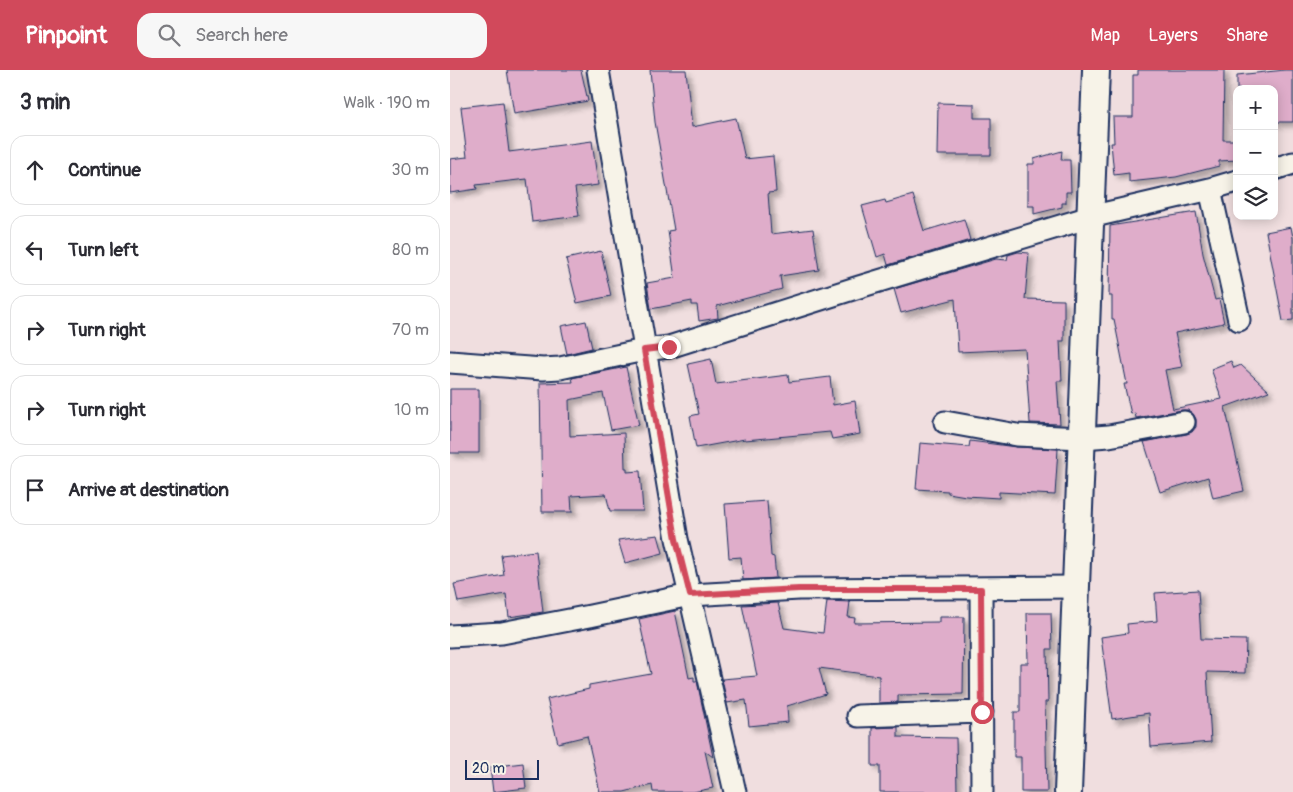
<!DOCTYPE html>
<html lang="en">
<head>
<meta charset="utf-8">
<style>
	body { margin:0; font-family:Pangolin,sans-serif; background:#f7f7f7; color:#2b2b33 }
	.controls { position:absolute; right:15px; top:15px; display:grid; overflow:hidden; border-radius:10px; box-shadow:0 2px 12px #0003 }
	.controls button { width:45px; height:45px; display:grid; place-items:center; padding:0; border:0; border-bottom:1px solid #e1e1e2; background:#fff; color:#2b2b33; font:25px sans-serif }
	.scale { position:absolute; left:15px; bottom:12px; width:74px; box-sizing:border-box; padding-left:5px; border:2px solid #1b2f5e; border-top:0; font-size:14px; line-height:18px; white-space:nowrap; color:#1b2f5e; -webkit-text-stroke:4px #f7f3e8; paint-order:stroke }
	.stop { position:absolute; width:15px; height:15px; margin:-11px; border:4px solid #d1495b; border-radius:50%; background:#fff }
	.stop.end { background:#d1495b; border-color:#fff; box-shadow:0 1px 5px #0008 }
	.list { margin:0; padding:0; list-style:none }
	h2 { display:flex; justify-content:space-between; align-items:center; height:65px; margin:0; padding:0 20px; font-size:21px }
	h2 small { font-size:16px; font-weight:400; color:#7c7c81 }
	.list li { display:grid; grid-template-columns:32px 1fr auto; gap:15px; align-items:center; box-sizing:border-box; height:70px; margin:0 10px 10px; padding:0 10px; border:1px solid #e1e1e2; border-radius:15px }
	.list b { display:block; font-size:19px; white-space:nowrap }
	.list em { font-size:16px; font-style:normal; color:#7c7c81 }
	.icon { flex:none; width:28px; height:28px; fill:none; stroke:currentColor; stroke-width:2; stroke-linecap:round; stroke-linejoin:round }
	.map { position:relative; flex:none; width:843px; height:722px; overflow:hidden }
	header { display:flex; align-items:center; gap:30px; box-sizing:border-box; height:70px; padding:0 25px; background:#d1495b; color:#fff }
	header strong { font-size:24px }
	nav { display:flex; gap:28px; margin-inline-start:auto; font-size:18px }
	.search { width:350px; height:45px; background:#f7f7f7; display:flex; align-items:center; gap:12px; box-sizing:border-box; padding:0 18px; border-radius:15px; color:#7c7c81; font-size:19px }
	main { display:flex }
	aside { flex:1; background:#fff }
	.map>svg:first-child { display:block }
	.building { fill:#dfadca; stroke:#1b2f5e; filter:url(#shadow) }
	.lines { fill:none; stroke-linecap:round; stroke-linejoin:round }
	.minor-casing { stroke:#1b2f5e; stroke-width:25 }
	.tertiary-casing { stroke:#1b2f5e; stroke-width:30 }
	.minor { stroke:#f7f3e8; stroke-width:21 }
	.tertiary { stroke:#f7f3e8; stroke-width:26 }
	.route { stroke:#d1495b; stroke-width:6 }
</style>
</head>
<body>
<header>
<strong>Pinpoint</strong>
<div class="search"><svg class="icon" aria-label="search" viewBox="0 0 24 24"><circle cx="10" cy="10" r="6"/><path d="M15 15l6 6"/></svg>Search here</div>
<nav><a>Map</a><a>Layers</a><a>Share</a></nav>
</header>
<main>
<aside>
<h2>3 min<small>Walk · 190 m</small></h2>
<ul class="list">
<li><svg class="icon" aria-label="ahead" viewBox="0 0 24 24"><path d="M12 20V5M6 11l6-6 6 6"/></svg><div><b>Continue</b></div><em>30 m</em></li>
<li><svg class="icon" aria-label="left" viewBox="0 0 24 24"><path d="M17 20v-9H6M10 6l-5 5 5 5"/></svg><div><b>Turn left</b></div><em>80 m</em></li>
<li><svg class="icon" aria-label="right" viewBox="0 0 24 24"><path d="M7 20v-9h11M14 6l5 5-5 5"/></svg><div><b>Turn right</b></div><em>70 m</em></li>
<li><svg class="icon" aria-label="right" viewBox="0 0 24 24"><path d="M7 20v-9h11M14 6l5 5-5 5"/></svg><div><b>Turn right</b></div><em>10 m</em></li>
<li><svg class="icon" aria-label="arrive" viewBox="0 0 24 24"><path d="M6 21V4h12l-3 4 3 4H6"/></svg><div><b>Arrive at destination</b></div></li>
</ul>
</aside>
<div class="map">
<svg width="843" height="722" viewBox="0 0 843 722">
	<defs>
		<filter id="shadow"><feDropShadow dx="4.5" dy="4.5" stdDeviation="2.5" flood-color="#0004"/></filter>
	</defs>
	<rect width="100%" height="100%" fill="#f0dedf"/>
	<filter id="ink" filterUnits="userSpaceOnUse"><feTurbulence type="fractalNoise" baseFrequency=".02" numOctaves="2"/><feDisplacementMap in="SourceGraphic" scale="10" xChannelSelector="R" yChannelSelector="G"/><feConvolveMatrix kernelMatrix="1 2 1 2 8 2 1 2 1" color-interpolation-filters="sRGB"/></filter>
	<g filter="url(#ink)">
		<path class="building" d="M 57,0 L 131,0 L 138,31 L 64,44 Z
			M 200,0 L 236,0 L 242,57 L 286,48 L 295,89 L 323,86 L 326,122 L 318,123 L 321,164 L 363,159 L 369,200 L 330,206 L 332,219 L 267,236 L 268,248 L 249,251 L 247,235 L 242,235 L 242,231 L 201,239 L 197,213 L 225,208 L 218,161 L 224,160 L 205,52 Z
			M 688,0 L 774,0 L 773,70 L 787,70 L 787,90 L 769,91 L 769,96 L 726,107 L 679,112 L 679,103 L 664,105 L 661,73 L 664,73 L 663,47 L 683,47 L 683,5 L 688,5 Z
			M 835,0 L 843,0 L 843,52 L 824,52 L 824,19 L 787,19 L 787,5 Z
			M 53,32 L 59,82 L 142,71 L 148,115 L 125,118 L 129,146 L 82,152 L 77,109 L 26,115 L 27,119 L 0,123 L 0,89 L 17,87 L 11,37 Z
			M 488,33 L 524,34 L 524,48 L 541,48 L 541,85 L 487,85 Z
			M 612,81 L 611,90 L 620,90 L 621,122 L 616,122 L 616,133 L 612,133 L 612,137 L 584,144 L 584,136 L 578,136 L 578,94 L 584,94 L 584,89 Z
			M 463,125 L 474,161 L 514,149 L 520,170 L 438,195 L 435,184 L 427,187 L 412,136 L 435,130 L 436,133 Z
			M 746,142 L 753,184 L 765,230 L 769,229 L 774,253 L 725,263 L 732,297 L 715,300 L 723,339 L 772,329 L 761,299 L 781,291 L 784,298 L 791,295 L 819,321 L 775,337 L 794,421 L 763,428 L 758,407 L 710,422 L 694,372 L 737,364 L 742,362 L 746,357 L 746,349 L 743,344 L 738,340 L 732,340 L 686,348 L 685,343 L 681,344 L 674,314 L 677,314 L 664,249 L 662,249 L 662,226 L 659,226 L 660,156 Z
			M 841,157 L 843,168 L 843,250 L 833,251 L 816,162 Z
			M 151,181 L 161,226 L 127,233 L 116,189 Z
			M 568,182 L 579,183 L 575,229 L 614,230 L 614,271 L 610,271 L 612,311 L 607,311 L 610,354 L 580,353 L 575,279 L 508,282 L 505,229 L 451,243 L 444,219 L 546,189 L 557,190 L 558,185 Z
			M 136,251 L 142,278 L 117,284 L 111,256 Z
			M 261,289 L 266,314 L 338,305 L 339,312 L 380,307 L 383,335 L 405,331 L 410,364 L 382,369 L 380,362 L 295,370 L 295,369 L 246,378 L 240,346 L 249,344 L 238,294 Z
			M 176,297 L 189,355 L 161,360 L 153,323 L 119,330 L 120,366 L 174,363 L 175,398 L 177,398 L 177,402 L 190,401 L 193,441 L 160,441 L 156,424 L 121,426 L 122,442 L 92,442 L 90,313 L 123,312 L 122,308 Z
			M 0,319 L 29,319 L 29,383 L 0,383 Z
			M 520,371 L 566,377 L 608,379 L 605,425 L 549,422 L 549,428 L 516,426 L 498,423 L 498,421 L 466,419 L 470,373 L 519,377 Z
			M 317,431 L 321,486 L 324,487 L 326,508 L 293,510 L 291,487 L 279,488 L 275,434 Z
			M 208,465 L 213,483 L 175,493 L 168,470 Z
			M 86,481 L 93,542 L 59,547 L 56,524 L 8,532 L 4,514 L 54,505 L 51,485 Z
			M 748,520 L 751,569 L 796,570 L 795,603 L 757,602 L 761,672 L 701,677 L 699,643 L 662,649 L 651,567 L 678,563 L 677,554 L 707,551 L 705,523 Z
			M 377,531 L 400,532 L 398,547 L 405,548 L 404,553 L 489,552 L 489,547 L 514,547 L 513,624 L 448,625 L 448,632 L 429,633 L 429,606 L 369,598 L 376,624 L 337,636 L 338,652 L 299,656 L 296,630 L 277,633 L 272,609 L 307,606 L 292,535 L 328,533 L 334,558 L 373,563 Z
			M 225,541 L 239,608 L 244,607 L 244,611 L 247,611 L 263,687 L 255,681 L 263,718 L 243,722 L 203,722 L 202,715 L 174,722 L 150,722 L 137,666 L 108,673 L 97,629 L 139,619 L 139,615 L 201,604 L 189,549 Z
			M 577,543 L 601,543 L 602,579 L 597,579 L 598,632 L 595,632 L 597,722 L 571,722 L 571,687 L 564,687 L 564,642 L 570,642 L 570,593 L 578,593 Z
			M 448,657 L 448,667 L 506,668 L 507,722 L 430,722 L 430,696 L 422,696 L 422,658 Z
			M 73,693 L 76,718 L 43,722 L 40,697 Z"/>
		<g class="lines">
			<g class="minor-casing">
				<path id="minor" d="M 148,0 L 227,469 L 285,722
					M 824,99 L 843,93
					M 760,119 L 789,250
					M 0,292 L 93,299 L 110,298 L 194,280 L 219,277 L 409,217 L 640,147 L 760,119 L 787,111
					M 495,352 L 567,365 L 632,368 L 659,366 L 734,352
					M 531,519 L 532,722
					M 0,566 L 52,563 L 140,546 L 240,525 L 349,519 L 626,517
					M 408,646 L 532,642"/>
			</g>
			<g class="tertiary-casing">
				<path id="tertiary" d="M 618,722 L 646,0"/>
			</g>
			<use href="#minor" class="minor"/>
			<use href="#tertiary" class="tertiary"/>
		</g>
	</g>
	<g class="lines" filter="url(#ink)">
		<path class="route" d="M 219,277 L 194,280 L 226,469 L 240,525 L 349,519 L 531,519 L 532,642"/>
	</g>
</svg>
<div class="controls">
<button>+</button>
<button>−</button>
<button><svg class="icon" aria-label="layers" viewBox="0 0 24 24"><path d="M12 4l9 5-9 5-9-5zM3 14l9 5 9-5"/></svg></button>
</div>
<div class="scale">20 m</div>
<div class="stop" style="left:532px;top:642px"></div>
<div class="stop end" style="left:219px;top:277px"></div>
</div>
</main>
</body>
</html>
